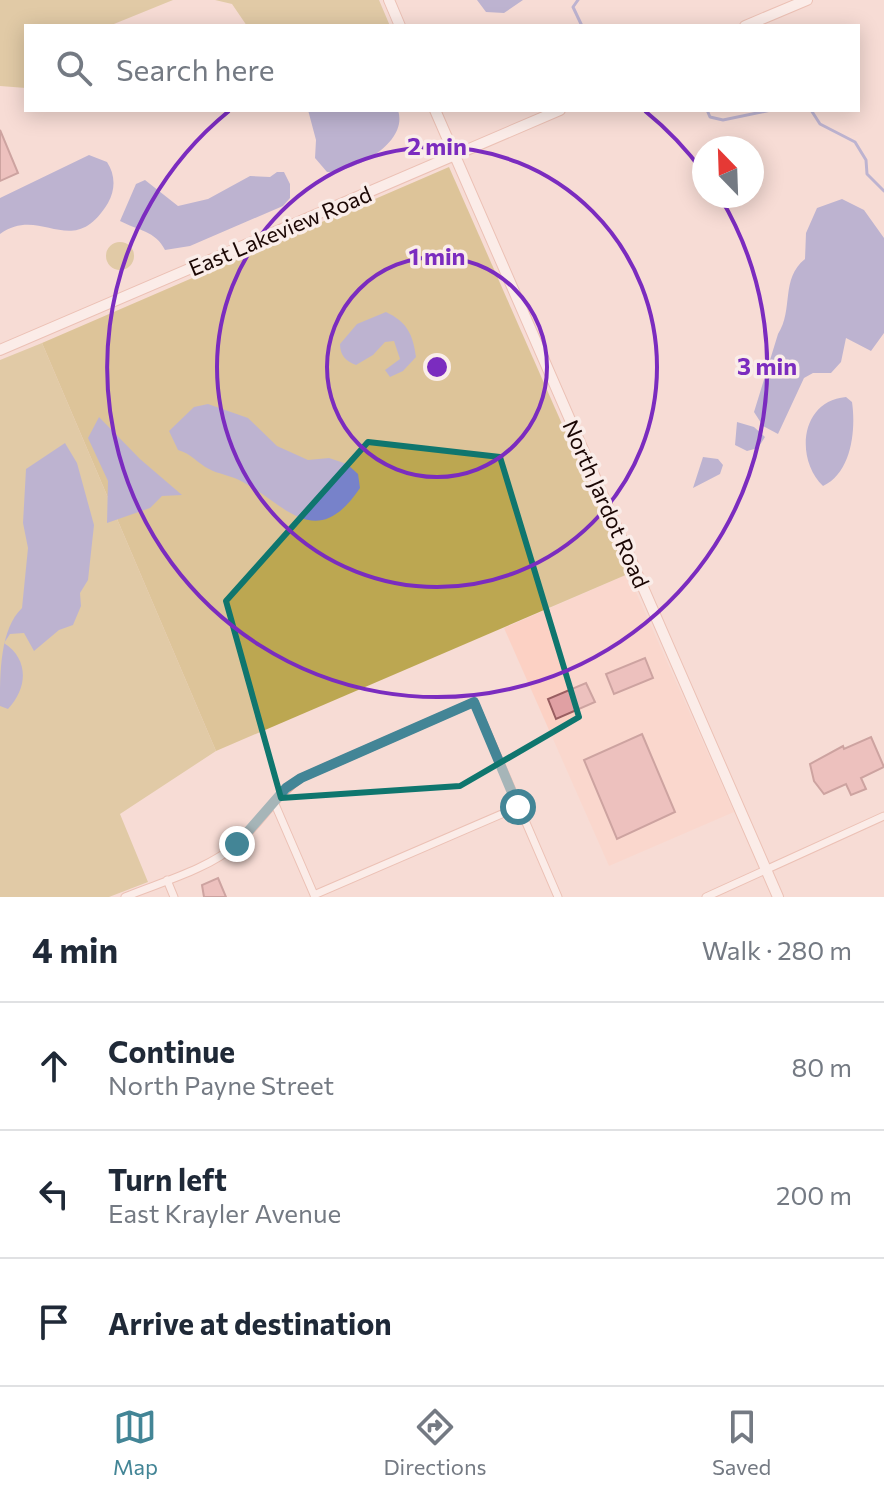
<!DOCTYPE html>
<html lang="en">
<head>
<meta charset="utf-8">
<style>
	body { margin:0; font-family:Commissioner,sans-serif; background:#f2f2f3; color:#1f2937 }
	.compass { position:absolute; left:692px; top:136px; width:72px; height:72px; border-radius:50%; background:#fff; box-shadow:0 4px 20px #0003; rotate:337deg }
	.stop { position:absolute; width:24px; height:24px; margin:-18px; border:6px solid #438596; border-radius:50%; background:#fff }
	.stop.end { background:#438596; border-color:#fff; box-shadow:0 2px 8px #0008 }
	.list { margin:0; padding:0; list-style:none }
	h2 { display:flex; justify-content:space-between; align-items:center; height:104px; margin:0; padding:0 32px; font-size:34px }
	h2 small { font-size:26px; font-weight:400; color:#747a83 }
	.list li { display:grid; grid-template-columns:52px 1fr auto; gap:24px; align-items:center; box-sizing:border-box; height:128px; padding:0 32px; border-top:2px solid #e0e1e3 }
	.list b { display:block; font-size:30px; white-space:nowrap }
	.list p { margin:0; font-size:26px; white-space:nowrap; color:#747a83 }
	.list em { font-size:26px; font-style:normal; color:#747a83 }
	.icon { flex:none; width:44px; height:44px; fill:none; stroke:currentColor; stroke-width:2; stroke-linecap:round; stroke-linejoin:round }
	.map { position:relative; flex:none; width:884px; height:897px; overflow:hidden }
	.search { position:absolute; background:#fff; box-shadow:0 4px 20px #0003; left:24px; right:24px; top:24px; height:88px; display:flex; align-items:center; gap:20px; box-sizing:border-box; padding:0 28px; border-radius:0px; color:#747a83; font-size:30px }
	.sheet { height:488px; background:#fff }
	nav { display:flex; justify-content:space-around; align-items:center; box-sizing:border-box; height:112px; border-top:2px solid #e0e1e3; background:#fff; font-size:22px; color:#747a83 }
	nav a { display:grid; justify-items:center; gap:4px }
	nav .on { color:#438596 }
	.map>svg:first-child { display:block }
	.built { fill:#fcd1c4 }
	.green { fill:#c5b46e }
	.forest { fill:#bca751 }
	.water { fill:#7782ca }
	.lines { fill:none; stroke-linecap:round; stroke-linejoin:round }
	.stream { stroke:#7782ca; stroke-width:3 }
	.building { fill:#e0a0a3; stroke:#995e61; stroke-width:2 }
	.street-casing { stroke:#dda08f; stroke-width:9 }
	.secondary-casing { stroke:#dda08f; stroke-width:12 }
	.street { stroke:#fff; stroke-width:7 }
	.secondary { stroke:#fff; stroke-width:10 }
	.route { stroke:#438596; stroke-width:10 }
	.marked { fill:none; stroke:#0f766e; stroke-width:6; stroke-linejoin:round }
	.ring { fill:none; stroke:#7b2cbf; stroke-width:4 }
	.labels { text-anchor:middle; stroke-width:7; stroke-linejoin:round; paint-order:stroke }
	.street-label { font-size:22px; fill:#1a0603; stroke:#faede9 }
	.centre { fill:#7b2cbf; stroke:#faede9; stroke-width:4 }
	.ring-label { font-size:24px; text-anchor:middle; font-weight:bold; fill:#7b2cbf; stroke:#faede9; stroke-width:7; stroke-linejoin:round; paint-order:stroke }
</style>
</head>
<body>
<div class="map">
<svg width="884" height="897" viewBox="0 0 884 897">
	<rect width="100%" height="100%" fill="#f7dcd5"/>
	<path class="built" d="M 628,574 L 734,812 L 609,866 L 504,628 Z"/>
	<path class="green" d="M 0,0 L 173,0 L 109,26 L 26,26 L 26,88 L 0,86 Z
		M 215,0 L 379,0 L 390,26 L 247,26 L 232,4 Z
		M106 256a14 14 0 1 1 28 0a14 14 0 1 1-28 0Z
		M 42,343 L 216,751 L 120,814 L 148,882 L 109,897 L 0,897 L 0,360 Z"/>
	<path class="forest" d="M 449,167 L 628,574 L 216,751 L 42,343 Z"/>
	<path class="water" d="M 477,0 L 523,0 L 504,13 L 486,12 Z
		M 308,110 L 398,110 C 409,143 354,172 327,172 L 315,158 L 316,140 Z
		M 89,155 L 107,162 C 115,174 116,189 108,203 C 72,262 42,204 0,234 L 0,198 Z
		M 277,172 L 284,172 L 290,184 L 290,198 L 283,206 L 190,246 L 165,250 C 156,231 137,230 120,221 L 136,184 L 145,180 L 178,206 L 208,199 L 250,176 L 270,177 Z
		M 842,199 L 864,210 L 884,238 L 884,333 L 871,351 L 846,338 L 841,362 L 831,373 L 813,373 L 804,378 L 778,434 L 763,426 L 754,412 L 778,334 C 794,309 780,279 805,259 L 806,233 L 817,208 Z
		M 386,312 C 407,322 413,334 416,357 L 403,371 L 390,377 L 385,370 L 400,359 L 394,341 L 385,342 L 373,355 L 356,365 C 346,361 340,356 340,344 L 357,324 Z
		M 846,397 L 852,402 C 856,429 852,473 823,486 C 795,459 800,401 846,397 Z
		M 208,404 L 248,418 L 277,446 L 308,460 L 329,458 L 347,464 L 358,474 L 360,488 C 315,555 284,502 239,480 C 229,475 218,474 209,469 C 197,463 192,454 178,450 L 169,431 L 194,407 Z
		M 99,417 L 140,459 L 182,495 L 162,496 L 150,508 L 107,523 L 108,481 L 88,438 Z
		M 737,422 L 754,427 L 765,437 L 758,448 L 747,451 L 735,445 Z
		M 65,443 L 77,463 L 94,525 L 88,580 L 80,593 L 81,606 L 73,625 L 59,630 L 34,651 L 24,633 L 10,634 L 4,643 C 29,659 28,688 8,709 L 0,706 C 0,672 0,629 22,608 L 28,548 L 23,523 L 26,469 Z
		M 703,457 L 718,459 L 723,465 L 720,474 L 693,488 Z"/>
	<g class="lines">
		<path class="stream" d="M 578,0 L 573,7 L 582,26
			M 707,110 L 710,117 L 723,120 L 771,110
			M 811,110 L 820,124 L 855,142 L 866,160 L 867,174 L 884,191"/>
	</g>
	<path class="building" d="M 0,130 L 18,173 L 0,181 Z
		M 645,658 L 653,678 L 614,694 L 606,674 Z
		M 586,683 L 595,702 L 556,719 L 548,699 Z
		M 642,734 L 675,812 L 617,839 L 584,760 Z
		M 871,737 L 884,767 L 861,778 L 866,789 L 851,795 L 846,784 L 824,794 L 814,781 L 810,764 L 843,746 L 844,749 Z
		M 218,878 L 226,897 L 204,897 L 202,885 Z"/>
	<g class="lines">
		<g class="street-casing">
			<path id="street" d="M 274,802 L 315,897
				M 167,880 L 174,897
				M 314,895 L 518,807
				M 125,897 C 161,882 207,870 237,844 C 260,824 275,796 301,778 L 474,702 L 558,897
				M 706,897 L 884,816"/>
		</g>
		<g class="secondary-casing">
			<path id="secondary" d="M 389,0 L 400,26
				M 745,26 L 807,0
				M 435,110 L 778,897
				M 0,350 L 560,110"/>
		</g>
		<use href="#street" class="street"/>
		<use href="#secondary" class="secondary"/>
	</g>
	<g class="lines">
		<path class="route" d="M 237,844 L 286,788 L 301,778 L 474,702 L 518,807"/>
	</g>
	<path d="M0 0H884V897H0ZM 368,442 L 500,457 L 579,717 L 460,786 L 281,798 L 226,601 Z" fill="#f7dcd5" fill-opacity=".55" fill-rule="evenodd"/>
	<path class="marked" d="M 368,442 L 500,457 L 579,717 L 460,786 L 281,798 L 226,601 Z"/>
	<g class="ring">
		<circle cx="437" cy="367" r="110"/>
		<circle cx="437" cy="367" r="220"/>
		<path d="M645 111A330 330 0 0 1 704 173M720 197A330 330 0 1 1 229 111"/>
	</g>
	<g class="labels">
		<g class="street-label">
			<text transform="translate(280 231) rotate(-23)" y="8">East Lakeview Road</text>
			<text transform="translate(606 504) rotate(66)" y="8">North Jardot Road</text>
		</g>
	</g>
	<circle cx="437" cy="367" r="12" class="centre"/>
	<g class="ring-label">
		<text x="437" y="155">2 min</text>
		<text x="437" y="265">1 min</text>
		<text x="767" y="375">3 min</text>
	</g>
</svg>
<svg class="compass" viewBox="-18 -18 36 36"><path d="M0-13l5 13h-10z" fill="#e53935"/><path d="M0 13l5-13h-10z" fill="#747a83"/></svg>
<div class="stop" style="left:518px;top:807px"></div>
<div class="stop end" style="left:237px;top:844px"></div>
<div class="search"><svg class="icon" aria-label="search" viewBox="0 0 24 24"><circle cx="10" cy="10" r="6"/><path d="M15 15l6 6"/></svg>Search here</div>
</div>
<section class="sheet">
<h2>4 min<small>Walk · 280 m</small></h2>
<ul class="list">
<li><svg class="icon" aria-label="ahead" viewBox="0 0 24 24"><path d="M12 20V5M6 11l6-6 6 6"/></svg><div><b>Continue</b><p>North Payne Street</p></div><em>80 m</em></li>
<li><svg class="icon" aria-label="left" viewBox="0 0 24 24"><path d="M17 20v-9H6M10 6l-5 5 5 5"/></svg><div><b>Turn left</b><p>East Krayler Avenue</p></div><em>200 m</em></li>
<li><svg class="icon" aria-label="arrive" viewBox="0 0 24 24"><path d="M6 21V4h12l-3 4 3 4H6"/></svg><div><b>Arrive at destination</b></div></li>
</ul>
</section>
<nav>
<a class="on"><svg class="icon" aria-label="map" viewBox="0 0 24 24"><path d="M3 6l6-2 6 2 6-2v14l-6 2-6-2-6 2zM9 4v14M15 6v14"/></svg>Map</a>
<a><svg class="icon" aria-label="directions" viewBox="0 0 24 24"><path d="M12 3l9 9-9 9-9-9zM9 14v-3h6M13 9l2 2-2 2"/></svg>Directions</a>
<a><svg class="icon" aria-label="saved" viewBox="0 0 24 24"><path d="M7 4h10v16l-5-4-5 4z"/></svg>Saved</a>
</nav>
</body>
</html>
